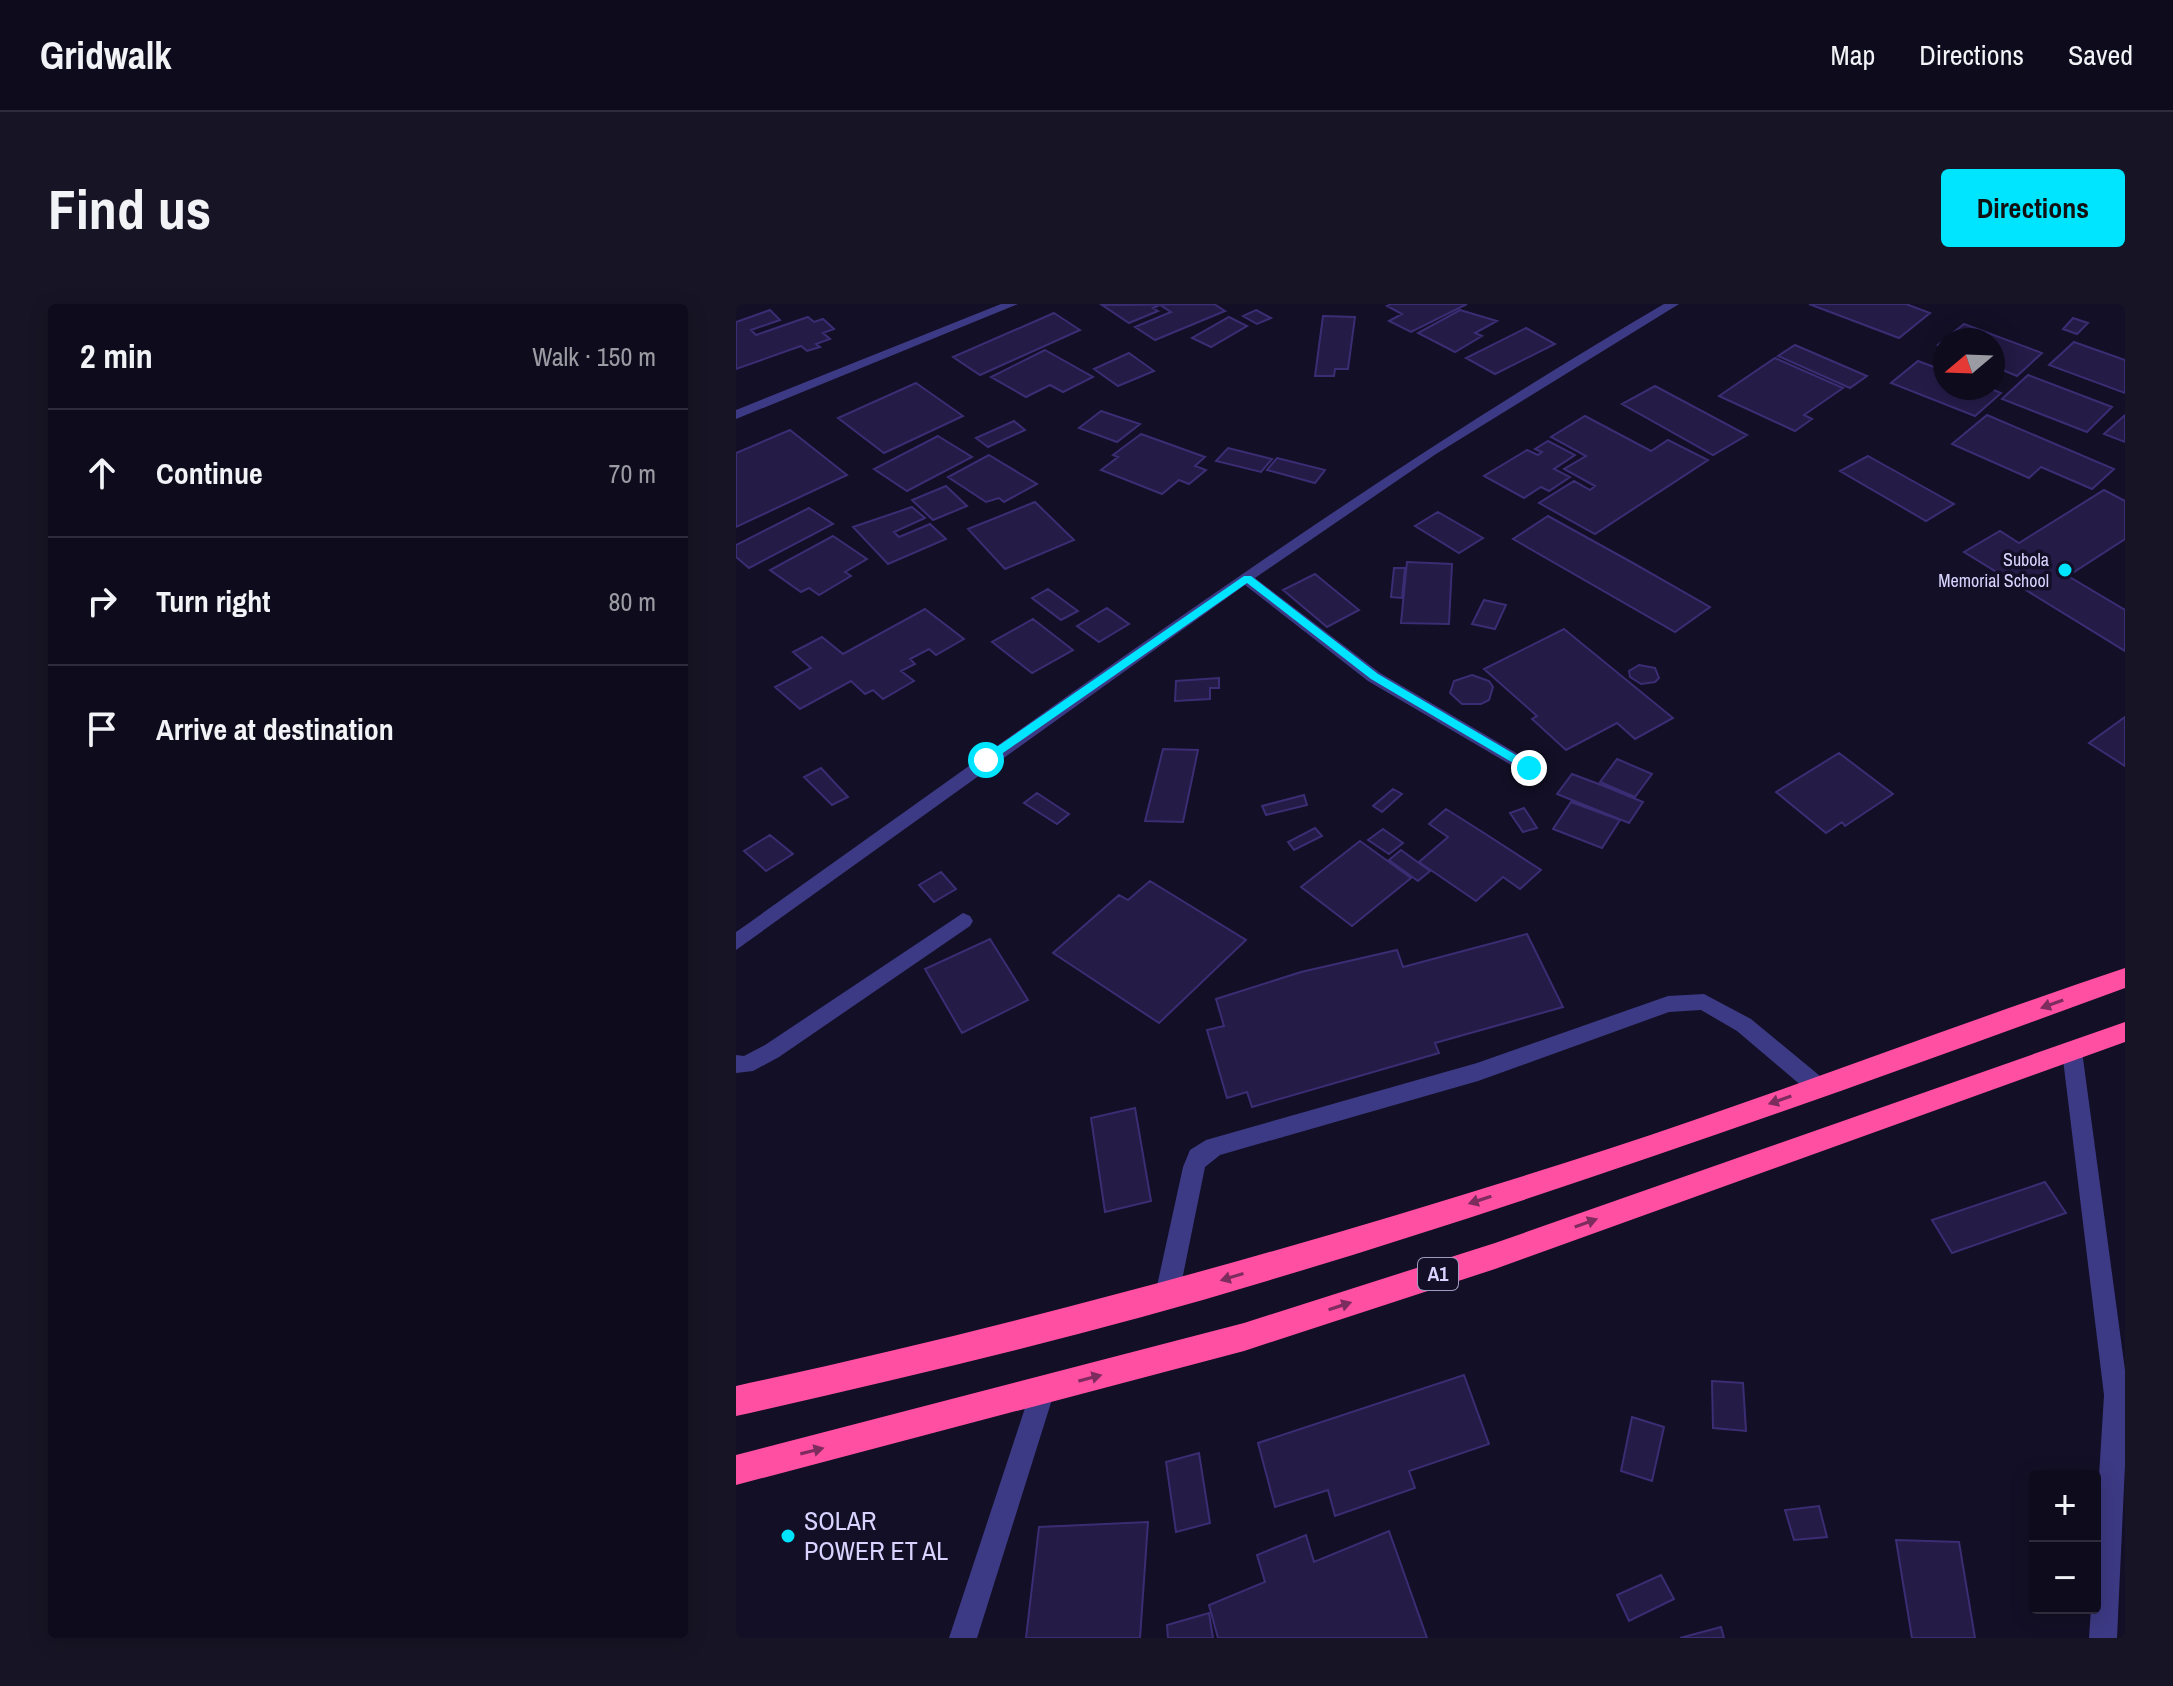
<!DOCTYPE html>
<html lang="en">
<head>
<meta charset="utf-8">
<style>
	body { margin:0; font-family:"Archivo Narrow",sans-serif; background:#171425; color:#f1f3f6 }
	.controls { position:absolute; right:24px; bottom:24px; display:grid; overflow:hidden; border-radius:8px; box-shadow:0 4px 20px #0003 }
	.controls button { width:72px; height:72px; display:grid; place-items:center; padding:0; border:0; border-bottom:2px solid #2e2b3b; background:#0e0b1c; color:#f1f3f6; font:40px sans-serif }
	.compass { position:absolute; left:1197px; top:24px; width:72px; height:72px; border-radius:50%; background:#0e0b1c; box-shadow:0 4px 20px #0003; rotate:251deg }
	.stop { position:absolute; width:24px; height:24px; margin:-18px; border:6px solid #00e5ff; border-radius:50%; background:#fff }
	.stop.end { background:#00e5ff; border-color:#fff; box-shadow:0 2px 8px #0008 }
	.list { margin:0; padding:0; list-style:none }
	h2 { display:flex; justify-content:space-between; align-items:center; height:104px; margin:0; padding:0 32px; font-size:34px }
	h2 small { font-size:26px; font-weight:400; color:#9b9ba3 }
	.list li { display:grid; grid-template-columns:52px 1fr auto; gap:24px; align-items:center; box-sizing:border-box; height:128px; padding:0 32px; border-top:2px solid #2e2b3b }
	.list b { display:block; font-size:30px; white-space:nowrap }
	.list em { font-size:26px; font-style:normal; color:#9b9ba3 }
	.icon { flex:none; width:44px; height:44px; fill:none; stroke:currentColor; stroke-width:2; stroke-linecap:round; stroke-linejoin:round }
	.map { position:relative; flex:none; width:1389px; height:1334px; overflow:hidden; border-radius:8px }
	header { display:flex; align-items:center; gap:48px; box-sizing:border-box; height:112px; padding:0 40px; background:#0e0b1c; border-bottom:2px solid #2e2b3b }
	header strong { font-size:38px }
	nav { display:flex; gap:44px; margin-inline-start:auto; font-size:28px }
	.intro { display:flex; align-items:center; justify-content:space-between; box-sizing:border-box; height:192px; padding:0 48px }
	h1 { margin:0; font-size:56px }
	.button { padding:20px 36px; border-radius:8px; background:#00e5ff; color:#111; font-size:28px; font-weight:700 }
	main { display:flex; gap:48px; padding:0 48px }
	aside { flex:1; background:#0e0b1c; border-radius:8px; box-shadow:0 4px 20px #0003 }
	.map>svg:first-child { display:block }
	.building { fill:#241b47; stroke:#3b2d73; stroke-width:2 }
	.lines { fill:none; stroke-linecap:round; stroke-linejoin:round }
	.lane { fill:#3d3a85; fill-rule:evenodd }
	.street { fill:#3d3a85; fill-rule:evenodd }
	.highway { fill:#ff4fa3; fill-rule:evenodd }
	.oneway { fill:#7d2c5e }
	.route { fill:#00e5ff }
	.poi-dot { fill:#00e5ff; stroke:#130f26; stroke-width:3 }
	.labels { text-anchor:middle; stroke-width:7; stroke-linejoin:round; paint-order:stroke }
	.far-poi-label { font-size:18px; fill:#d9d4ff; stroke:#130f26; text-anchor:end }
	.shield { fill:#130f26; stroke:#9e99be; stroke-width:2 }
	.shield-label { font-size:20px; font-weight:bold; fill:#d9d4ff }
	.near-poi-label { font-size:26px; fill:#d9d4ff; stroke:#130f26; text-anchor:start }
</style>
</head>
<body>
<header>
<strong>Gridwalk</strong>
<nav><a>Map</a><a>Directions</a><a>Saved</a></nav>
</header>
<div class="intro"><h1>Find us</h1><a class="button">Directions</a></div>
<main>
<aside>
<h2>2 min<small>Walk · 150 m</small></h2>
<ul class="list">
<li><svg class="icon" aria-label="ahead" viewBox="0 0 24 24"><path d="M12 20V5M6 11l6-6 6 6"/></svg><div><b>Continue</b></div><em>70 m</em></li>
<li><svg class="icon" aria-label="right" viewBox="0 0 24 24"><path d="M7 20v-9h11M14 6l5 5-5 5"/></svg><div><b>Turn right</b></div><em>80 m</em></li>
<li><svg class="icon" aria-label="arrive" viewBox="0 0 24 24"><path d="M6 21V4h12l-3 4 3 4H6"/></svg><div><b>Arrive at destination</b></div></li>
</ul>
</aside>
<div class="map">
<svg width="1389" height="1334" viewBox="0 0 1389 1334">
	<rect width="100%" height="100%" fill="#130f26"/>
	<path class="building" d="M 478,0 L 489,7 L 419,36 L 399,23 L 435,8 L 424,1 L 417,4 L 422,7 L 393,19 L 366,1 Z
		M 655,0 L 731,0 L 675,28 L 653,17 L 666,10 L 651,2 Z
		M 1073,0 L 1170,0 L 1194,9 L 1163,34 Z
		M 34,6 L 44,16 L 15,26 L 20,31 L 72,13 L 78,18 L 87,15 L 98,25 L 87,29 L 94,35 L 80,40 L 84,43 L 71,47 L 65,42 L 0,65 L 0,18 Z
		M 520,6 L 535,14 L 521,20 L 507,12 Z
		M 724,6 L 761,17 L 739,29 L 746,32 L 719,48 L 682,29 Z
		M 318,9 L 344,26 L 244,71 L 217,53 Z
		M 587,12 L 619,13 L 612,65 L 599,65 L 598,72 L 579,72 Z
		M 493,13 L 511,22 L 475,43 L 456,34 Z
		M 1337,14 L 1352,19 L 1341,30 L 1327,25 Z
		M 1228,20 L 1306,49 L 1281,72 L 1257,62 L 1257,36 L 1209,36 L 1209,44 L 1202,41 Z
		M 790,24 L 819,40 L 759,70 L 730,54 Z
		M 1338,38 L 1389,56 L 1389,89 L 1313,61 Z
		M 1059,41 L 1131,72 L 1114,84 L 1042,52 Z
		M 309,46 L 357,73 L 327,88 L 314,81 L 290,93 L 255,73 Z
		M 393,49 L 418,67 L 382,82 L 358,65 Z
		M 1039,54 L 1107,84 L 1068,111 L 1076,115 L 1059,127 L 983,92 Z
		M 1182,57 L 1209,67 L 1209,84 L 1253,84 L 1265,89 L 1239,112 L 1155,79 Z
		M 1292,71 L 1376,103 L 1351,128 L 1266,95 Z
		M 180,79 L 227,112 L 148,149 L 102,114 Z
		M 919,82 L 1011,131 L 977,151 L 886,100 Z
		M 365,107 L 404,120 L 381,138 L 343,124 Z
		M 1251,111 L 1378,165 L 1356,185 L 1305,163 L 1293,174 L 1216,140 Z
		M 1389,111 L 1389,138 L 1368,130 Z
		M 849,112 L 915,147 L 932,136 L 972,156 L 859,230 L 803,199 L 838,177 L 854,186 L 859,182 L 828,165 L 850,152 L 815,133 Z
		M 278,117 L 289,126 L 252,143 L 240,134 Z
		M 54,126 L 111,171 L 0,223 L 0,149 Z
		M 405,130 L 469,153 L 459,162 L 470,166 L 453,180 L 443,176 L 426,190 L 365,166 L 382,153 L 377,151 Z
		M 202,132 L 236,153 L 171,187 L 138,165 Z
		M 812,137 L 839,151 L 818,165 L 834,173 L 813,187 L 805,183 L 788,194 L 748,172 L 791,146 L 802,151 L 806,148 L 799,145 Z
		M 492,144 L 536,155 L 525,168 L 480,157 Z
		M 253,151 L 301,180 L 268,198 L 263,194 L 250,198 L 212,173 Z
		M 1132,152 L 1218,200 L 1190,217 L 1104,167 Z
		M 541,154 L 589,166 L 579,179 L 531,166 Z
		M 210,182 L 231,202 L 197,216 L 176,196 Z
		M 1368,186 L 1389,197 L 1389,235 L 1332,272 L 1389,306 L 1389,347 L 1228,248 L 1264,227 L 1283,239 Z
		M 299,198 L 338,236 L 269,265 L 232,225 Z
		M 176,203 L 189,214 L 158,228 L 163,233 L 194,220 L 210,235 L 152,260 L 117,223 Z
		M 73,204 L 97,220 L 13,264 L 0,253 L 0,241 Z
		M 702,208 L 747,234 L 723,249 L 679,222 Z
		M 812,212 L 897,259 L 974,303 L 939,328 L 777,235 Z
		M 97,232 L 131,255 L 109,268 L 115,272 L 83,291 L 73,284 L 65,288 L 34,266 Z
		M 671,258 L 716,260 L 713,320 L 665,319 Z
		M 658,264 L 669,264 L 666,294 L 655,293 Z
		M 579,270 L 623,306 L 591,323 L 547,286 Z
		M 312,285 L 342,307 L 325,316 L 296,294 Z
		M 748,296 L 770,301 L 759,325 L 736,320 Z
		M 371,304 L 393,320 L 363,338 L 341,322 Z
		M 189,305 L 228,335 L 200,351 L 193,345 L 174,355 L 179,360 L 165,367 L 178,377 L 147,395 L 137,386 L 129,390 L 115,377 L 64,405 L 39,383 L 75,364 L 57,348 L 86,333 L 107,350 Z
		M 297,315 L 337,346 L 296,369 L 256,338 Z
		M 828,325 L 937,414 L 899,435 L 881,419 L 830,446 L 796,415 L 801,412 L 748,365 Z
		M 903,361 L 919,364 L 923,374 L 919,378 L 905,380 L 894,373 L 893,367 Z
		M 736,371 L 753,377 L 757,383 L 753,396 L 745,400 L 726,400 L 714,389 L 718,377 Z
		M 483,374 L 483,384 L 474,384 L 474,395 L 439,397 L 440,377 Z
		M 1389,413 L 1389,462 L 1353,439 Z
		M 427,445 L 462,446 L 447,518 L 409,517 Z
		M 1103,449 L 1157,490 L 1109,522 L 1106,518 L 1090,529 L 1040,488 Z
		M 881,455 L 916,470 L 899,493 L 864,478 Z
		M 85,464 L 112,493 L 96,501 L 68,473 Z
		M 836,470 L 868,482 L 907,498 L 893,519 L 821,490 Z
		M 657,485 L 666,490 L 646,508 L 637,502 Z
		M 301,489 L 333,510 L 321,520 L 288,499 Z
		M 568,491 L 571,501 L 530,511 L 526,502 Z
		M 835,498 L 884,516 L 866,544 L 817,525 Z
		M 788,504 L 801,524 L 787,528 L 774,509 Z
		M 710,505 L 748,529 L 805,566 L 784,585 L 767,573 L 740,597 L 683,558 L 712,533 L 693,520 Z
		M 579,524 L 586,532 L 558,546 L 552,538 Z
		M 647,525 L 667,539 L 653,550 L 632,536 Z
		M 34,531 L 57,550 L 30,567 L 8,547 Z
		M 624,537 L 675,574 L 616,622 L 565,583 Z
		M 665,546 L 694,567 L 682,577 L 653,556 Z
		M 205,568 L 220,585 L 198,598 L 183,581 Z
		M 414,577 L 510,636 L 423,719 L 317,649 L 383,591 L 392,596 Z
		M 791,630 L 827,703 L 699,739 L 703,749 L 516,803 L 511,788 L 491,794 L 471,726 L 488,722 L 480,695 L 565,668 L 661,646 L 667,663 Z
		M 254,635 L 292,696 L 226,729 L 189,665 Z
		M 399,804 L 415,897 L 369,908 L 355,814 Z
		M 1309,878 L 1330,909 L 1216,949 L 1196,916 Z
		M 728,1071 L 753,1140 L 673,1167 L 679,1184 L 599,1212 L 592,1186 L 539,1203 L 522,1139 Z
		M 976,1077 L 1007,1079 L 1010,1127 L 977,1124 Z
		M 896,1113 L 928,1123 L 916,1177 L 885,1167 Z
		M 463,1149 L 474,1219 L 440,1228 L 430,1158 Z
		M 1083,1202 L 1091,1233 L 1058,1236 L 1049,1206 Z
		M 412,1218 L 404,1334 L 290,1334 L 303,1223 Z
		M 653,1227 L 691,1334 L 482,1334 L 473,1301 L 529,1278 L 521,1251 L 570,1231 L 578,1258 Z
		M 1160,1236 L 1223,1238 L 1239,1334 L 1176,1334 Z
		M 925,1271 L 938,1295 L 893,1317 L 881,1291 Z
		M 473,1309 L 477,1334 L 432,1334 L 431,1321 Z
		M 985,1323 L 988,1334 L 944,1334 Z"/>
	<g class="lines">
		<path class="lane" d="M 227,609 L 234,612 L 237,617 L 234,622 L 43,753 L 17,767 L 0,769 L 0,751 L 8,752 L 29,741 Z
			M 968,690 L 1015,715 L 1090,777 L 1093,783 L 1090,789 L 1082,792 L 1074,789 L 1001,727 L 965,706 L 933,708 L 742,777 L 484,851 L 469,863 L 443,991 L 439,999 L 431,1002 L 423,999 L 419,991 L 447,863 L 454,846 L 470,836 L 741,759 L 932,692 Z
			M 307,1074 L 316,1077 L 319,1086 L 241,1334 L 213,1334 L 295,1086 L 298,1077 Z"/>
		<path class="street" d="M 265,0 L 282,0 L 0,115 L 0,106 Z
			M 928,0 L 943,0 L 700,150 L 519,274 L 644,369 L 799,460 L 802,464 L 799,468 L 787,468 L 632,377 L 509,281 L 0,646 L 0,628 C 305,412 605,189 928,0 Z
			M 1336,738 L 1343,741 L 1346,747 L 1389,1066 L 1389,1161 L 1381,1334 L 1353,1334 L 1355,1304 L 1359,1304 L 1359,1238 L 1368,1091 L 1326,747 L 1329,741 Z"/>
		<path class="highway" d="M 1389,664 L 1389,684 C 1105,788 821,890 531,977 C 356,1030 178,1072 0,1112 L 0,1082 C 295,1018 585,938 872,845 C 1046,788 1216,722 1389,664 Z
			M 1389,718 L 1389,738 L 759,965 L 508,1047 L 0,1181 L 0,1151 L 508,1019 L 759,939 Z"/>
	</g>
	<defs><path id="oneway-solid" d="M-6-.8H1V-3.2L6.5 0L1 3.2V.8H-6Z" transform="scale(2)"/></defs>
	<g class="oneway">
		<use href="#oneway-solid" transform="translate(1316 700) rotate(160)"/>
		<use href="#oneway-solid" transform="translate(1044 796) rotate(161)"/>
		<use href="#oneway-solid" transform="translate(744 896) rotate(162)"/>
		<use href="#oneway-solid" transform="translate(850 919) rotate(-20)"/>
		<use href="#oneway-solid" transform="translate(496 973) rotate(163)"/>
		<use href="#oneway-solid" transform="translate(604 1002) rotate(-18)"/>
		<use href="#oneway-solid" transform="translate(354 1074) rotate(-15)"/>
		<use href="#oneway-solid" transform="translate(76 1147) rotate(-14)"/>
	</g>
	<path class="route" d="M 508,272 L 515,272 L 642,370 L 797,461 L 797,466 L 789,466 L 635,375 L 511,279 L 254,458 L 246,458 L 246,453 Z"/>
	<g class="poi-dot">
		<circle cx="1329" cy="266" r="8"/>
		<circle cx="52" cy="1232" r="8"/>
	</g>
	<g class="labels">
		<g class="far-poi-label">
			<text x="1313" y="262">Subola<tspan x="1313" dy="21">Memorial School</tspan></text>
		</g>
		<rect class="shield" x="682" y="954" width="40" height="32" rx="6"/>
		<g class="shield-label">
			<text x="702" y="977">A1</text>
		</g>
		<g class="near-poi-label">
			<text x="68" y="1226">SOLAR<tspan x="68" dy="30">POWER ET AL</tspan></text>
		</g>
	</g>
</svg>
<div class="controls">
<button>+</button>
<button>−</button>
</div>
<svg class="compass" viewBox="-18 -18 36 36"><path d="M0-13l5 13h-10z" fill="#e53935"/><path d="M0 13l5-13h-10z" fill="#9b9ba3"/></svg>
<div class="stop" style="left:250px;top:456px"></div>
<div class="stop end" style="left:793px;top:464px"></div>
</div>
</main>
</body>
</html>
